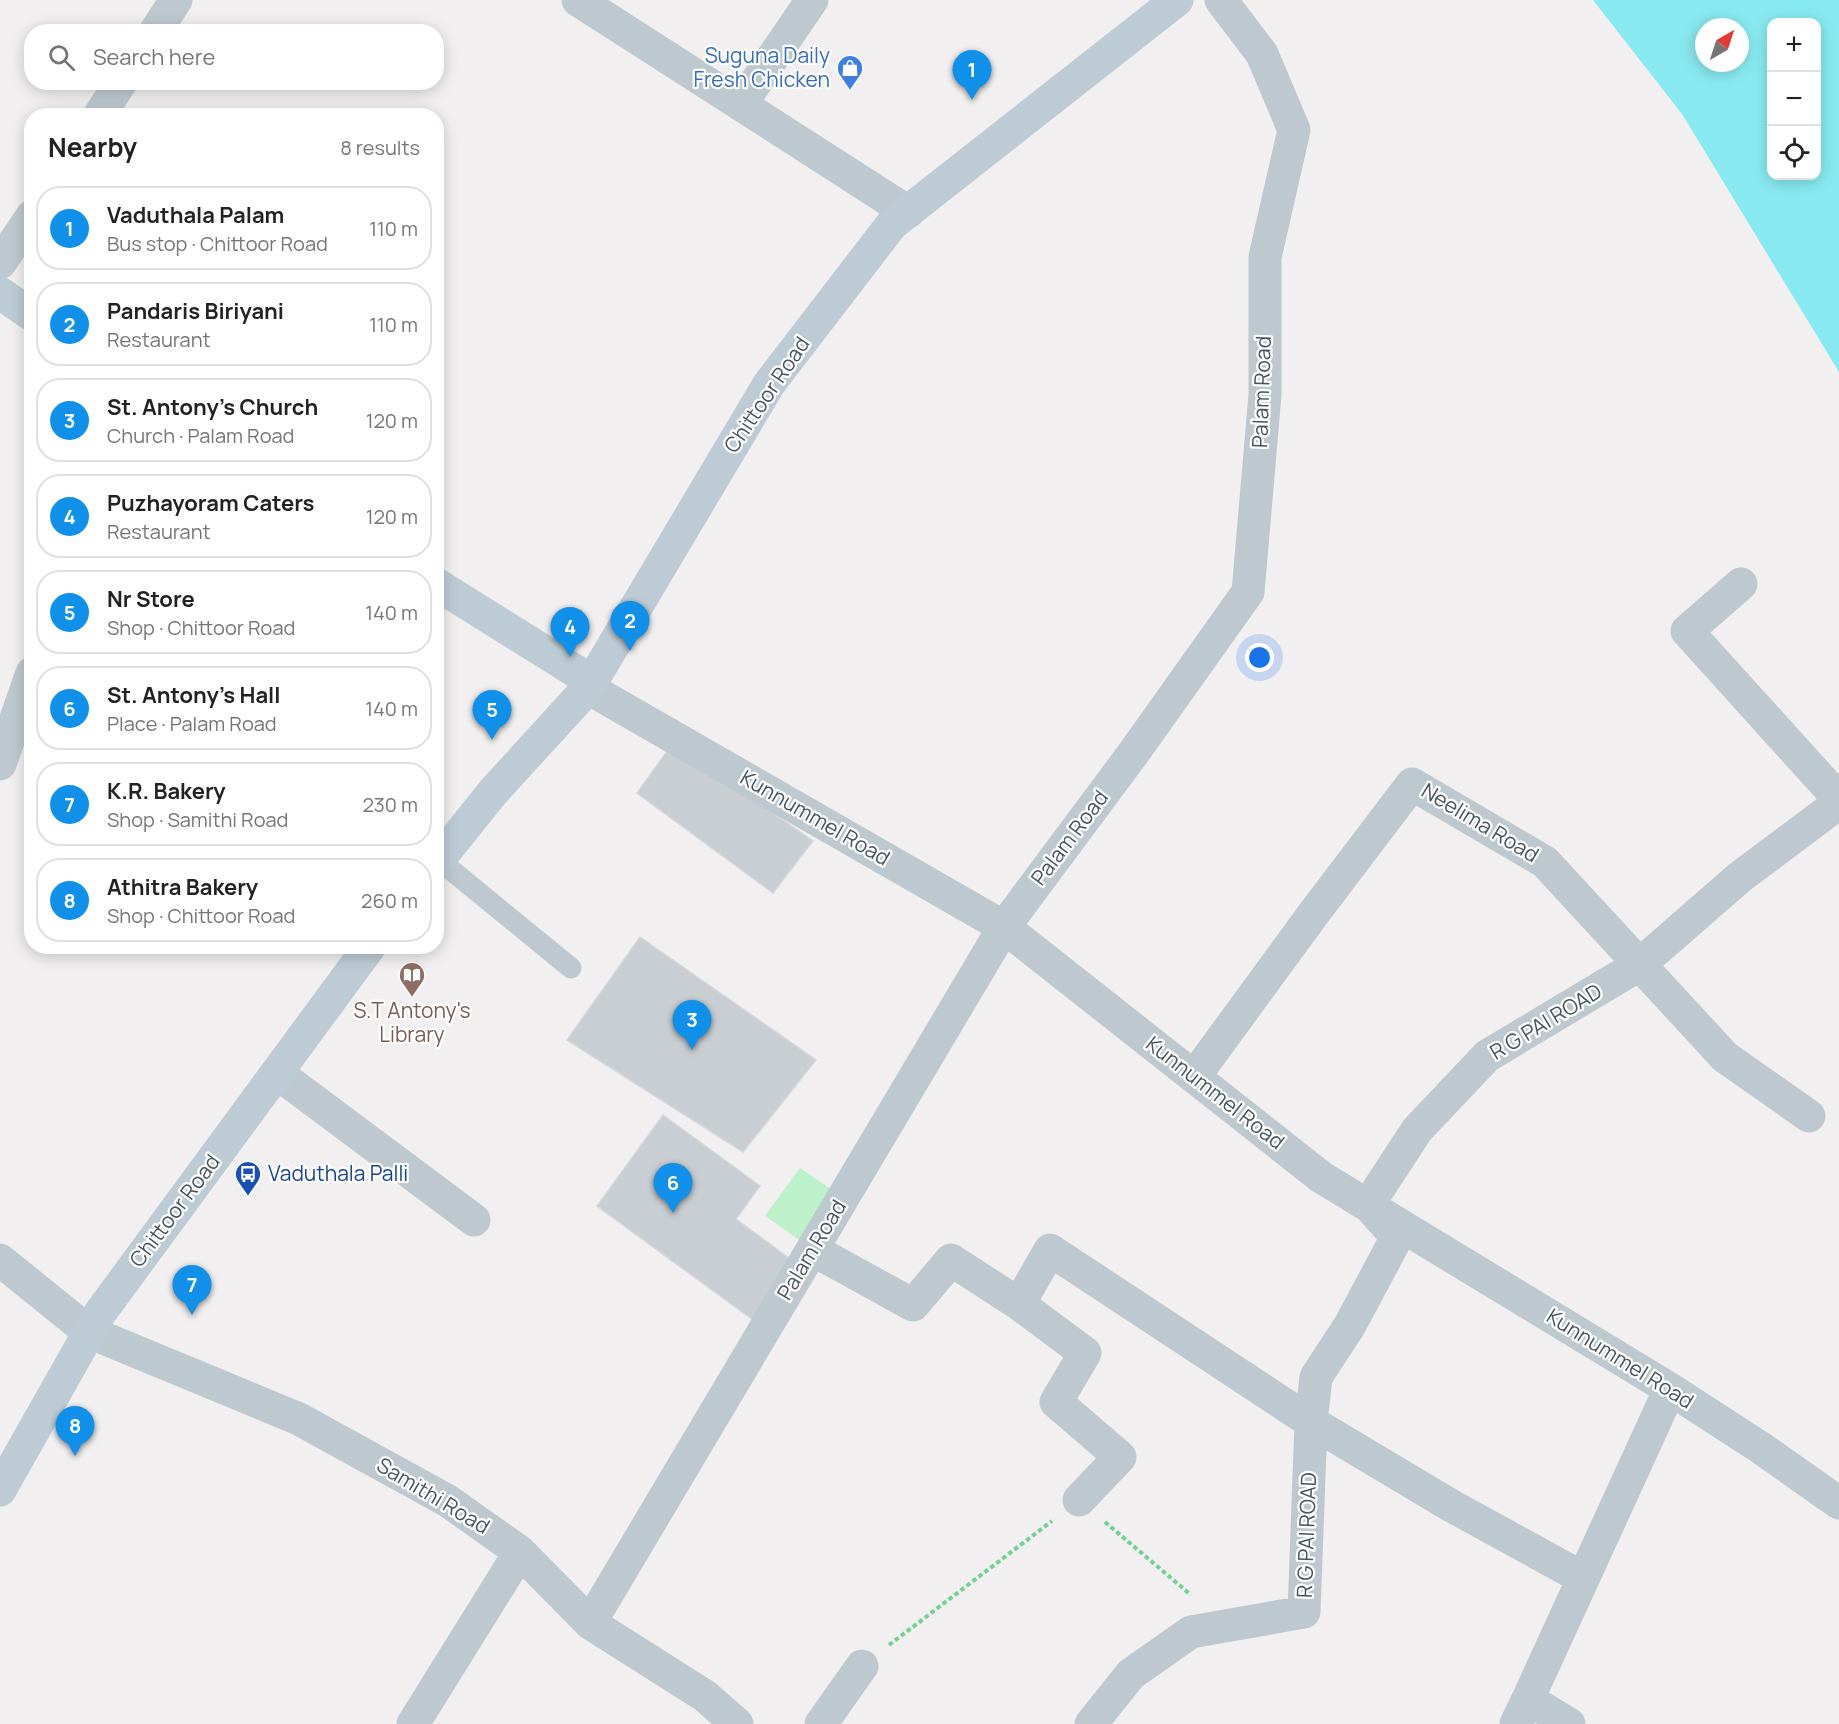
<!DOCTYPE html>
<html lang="en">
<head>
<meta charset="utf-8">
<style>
	body { margin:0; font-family:Manrope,sans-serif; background:#f6f6f6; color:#222 }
	.controls { position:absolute; right:18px; top:18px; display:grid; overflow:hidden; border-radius:12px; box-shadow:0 3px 15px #0003 }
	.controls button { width:54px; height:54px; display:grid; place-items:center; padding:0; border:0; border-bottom:2px solid #e0e0e0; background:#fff; color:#222; font:30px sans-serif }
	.compass { position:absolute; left:1695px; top:18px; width:54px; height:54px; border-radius:50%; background:#fff; box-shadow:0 3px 15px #0003; rotate:39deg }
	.you { position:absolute; left:1260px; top:658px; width:21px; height:21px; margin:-15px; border:4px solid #fff; border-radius:50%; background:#1a73e8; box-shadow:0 0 0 9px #1a73e833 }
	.badge { display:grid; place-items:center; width:39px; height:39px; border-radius:50%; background:#1190ea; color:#fff; font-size:20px; font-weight:700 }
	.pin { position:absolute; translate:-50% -50px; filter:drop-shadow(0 2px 3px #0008) }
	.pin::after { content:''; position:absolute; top:32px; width:21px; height:18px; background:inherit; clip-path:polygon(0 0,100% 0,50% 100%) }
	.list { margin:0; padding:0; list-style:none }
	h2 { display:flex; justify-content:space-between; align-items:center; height:78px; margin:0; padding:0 24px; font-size:26px }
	h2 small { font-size:20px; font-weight:400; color:#767676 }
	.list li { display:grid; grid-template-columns:39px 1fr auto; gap:18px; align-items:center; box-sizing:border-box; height:84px; margin:0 12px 12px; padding:0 12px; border:2px solid #e0e0e0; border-radius:24px }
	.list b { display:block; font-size:22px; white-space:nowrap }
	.list p { margin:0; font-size:20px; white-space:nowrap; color:#767676 }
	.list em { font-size:20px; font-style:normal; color:#767676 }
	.icon { flex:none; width:33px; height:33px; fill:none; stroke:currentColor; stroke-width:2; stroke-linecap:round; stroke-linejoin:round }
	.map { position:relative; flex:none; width:1839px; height:1724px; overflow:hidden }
	.search { position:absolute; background:#fff; box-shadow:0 3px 15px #0003; left:24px; top:24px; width:420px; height:66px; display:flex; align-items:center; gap:15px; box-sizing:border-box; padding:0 21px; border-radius:24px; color:#767676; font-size:22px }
	.panel { position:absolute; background:#fff; box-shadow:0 3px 15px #0003; left:24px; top:108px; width:420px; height:846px; border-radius:24px }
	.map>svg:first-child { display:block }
	.green { fill:#bcf1c9 }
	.water { fill:#88eaf0; fill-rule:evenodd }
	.building { fill:#c9ced2; stroke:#d3d7db; stroke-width:1.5 }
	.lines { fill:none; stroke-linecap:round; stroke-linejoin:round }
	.path { stroke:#73d194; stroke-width:4; stroke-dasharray:4.5 3; stroke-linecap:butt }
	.lane { stroke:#bdc9cf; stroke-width:21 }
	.street { stroke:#bdc9cf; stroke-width:33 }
	.secondary { stroke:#bccbd4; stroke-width:33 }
	.labels { text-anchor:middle; stroke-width:4.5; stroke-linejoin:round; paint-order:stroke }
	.shop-label { font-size:21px; fill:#366cbe; stroke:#fff; text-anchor:end }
	.street-label { font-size:21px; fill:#47565e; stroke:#fff }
	.education-label { font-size:21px; fill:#785e54; stroke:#fff }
	.transit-label { font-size:21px; fill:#164399; stroke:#fff; text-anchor:start }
</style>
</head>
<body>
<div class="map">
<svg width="1839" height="1724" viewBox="0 0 1839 1724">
	<rect width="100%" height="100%" fill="#f2eff0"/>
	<path class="green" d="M 800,1168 L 835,1192 L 801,1241 L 765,1216 Z"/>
	<path class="water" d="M 1593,0 L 1839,0 L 1839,372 L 1682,114 ZM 1772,22 L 1816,22 L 1816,176 L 1772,176 ZM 1704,27 L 1740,27 L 1740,63 L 1704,63 Z"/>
	<path class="building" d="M 673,743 L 813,841 L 773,893 L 637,793 Z
		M 640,937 L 816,1060 L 743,1152 L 567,1040 Z
		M 663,1115 L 760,1186 L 736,1219 L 794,1262 L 753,1320 L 597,1206 Z"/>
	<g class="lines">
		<path class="path" d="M 1105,1522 L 1191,1595
			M 889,1645 L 1052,1521"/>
		<path class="lane" d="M 439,860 L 571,968"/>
		<path class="street" d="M 578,0 L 908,212
			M 155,32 L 176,0
			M 741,104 L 812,0
			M 99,116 L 121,82
			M 0,263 L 32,216
			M 1741,584 L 1687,631 L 1839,799
			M 588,688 L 1004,927 L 1321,1177 L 1670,1389 L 1761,1448 L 1839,1503
			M 0,764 L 32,673
			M 277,1073 L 474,1220
			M 1194,1077 L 1314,913 L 1412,784 L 1545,862 L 1725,1057 L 1809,1116
			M 813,1250 L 913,1305 L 951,1260 L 1019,1304 L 1050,1250 L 1311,1422 L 1304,1612 L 1191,1632 L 1131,1674 L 1091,1724
			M 0,1260 L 89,1332 L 299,1419 L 448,1501 L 520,1552 L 590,1623 L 705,1696 L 737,1724
			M 1019,1304 L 1085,1353 L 1056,1402 L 1120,1457 L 1079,1500
			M 1583,1578 L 1450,1505 L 1311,1422 L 1316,1377 L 1350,1325 L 1397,1237 L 1368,1205 L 1417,1130 L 1487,1056 L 1639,965 L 1740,877 L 1839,803
			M 590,1623 L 1004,927 L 1132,755 L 1248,592 L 1265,395 L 1265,257 L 1294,130 L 1262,54 L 1221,0
			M 1528,1699 L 1670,1389
			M 413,1724 L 520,1552
			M 821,1724 L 862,1666
			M 1516,1724 L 1528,1699 L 1569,1724"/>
		<path class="secondary" d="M 0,293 L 32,315
			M 436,584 L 593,682
			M 436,863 L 493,792 L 588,688 L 769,384 L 892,224 L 1177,0
			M 0,1490 L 100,1313 L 370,946"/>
	</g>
	<defs>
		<g id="shop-pin" transform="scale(1.35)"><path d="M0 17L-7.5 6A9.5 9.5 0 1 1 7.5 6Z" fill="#3f7fe0" stroke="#fff"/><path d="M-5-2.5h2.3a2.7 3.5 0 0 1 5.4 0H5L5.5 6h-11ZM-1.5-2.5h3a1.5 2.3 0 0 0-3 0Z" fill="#fff"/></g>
		<g id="library-pin" transform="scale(1.35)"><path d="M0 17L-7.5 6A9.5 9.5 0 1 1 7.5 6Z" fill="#8d6e63" stroke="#fff"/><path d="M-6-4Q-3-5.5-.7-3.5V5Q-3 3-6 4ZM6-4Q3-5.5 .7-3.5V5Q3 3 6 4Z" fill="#fff"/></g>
		<g id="bus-pin" transform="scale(1.35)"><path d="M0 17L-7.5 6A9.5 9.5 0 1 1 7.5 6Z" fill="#1a4fb4" stroke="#fff"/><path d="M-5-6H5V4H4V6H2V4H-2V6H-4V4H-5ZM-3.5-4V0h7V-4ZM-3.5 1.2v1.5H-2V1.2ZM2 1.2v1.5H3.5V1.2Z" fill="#fff"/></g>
	</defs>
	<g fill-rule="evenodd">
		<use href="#shop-pin" x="850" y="68"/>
		<use href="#library-pin" x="412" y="975"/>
		<use href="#bus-pin" x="248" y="1174"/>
	</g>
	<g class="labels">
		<g class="shop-label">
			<text x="830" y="63">Suguna Daily<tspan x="830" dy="24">Fresh Chicken</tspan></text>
		</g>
		<g class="street-label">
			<text transform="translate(1262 392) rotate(-88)" y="7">Palam Road</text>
			<text transform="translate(767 395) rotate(-56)" y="7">Chittoor Road</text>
			<text transform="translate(815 818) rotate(30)" y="7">Kunnummel Road</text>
			<text transform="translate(1480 823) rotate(31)" y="7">Neelima Road</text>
			<text transform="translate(1070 838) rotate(-53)" y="7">Palam Road</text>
			<text transform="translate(1546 1022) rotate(-31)" y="7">R G PAI ROAD</text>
			<text transform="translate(1215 1093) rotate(38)" y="7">Kunnummel Road</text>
			<text transform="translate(175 1211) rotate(-53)" y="7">Chittoor Road</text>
			<text transform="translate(812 1250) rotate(-59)" y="7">Palam Road</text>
			<text transform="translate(1620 1359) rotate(32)" y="7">Kunnummel Road</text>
			<text transform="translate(433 1496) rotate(31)" y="7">Samithi Road</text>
			<text transform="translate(1307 1535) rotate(-88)" y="7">R G PAI ROAD</text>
		</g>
		<g class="education-label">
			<text x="412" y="1018">S.T Antony's<tspan x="412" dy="24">Library</tspan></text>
		</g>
		<g class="transit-label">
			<text x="268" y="1181">Vaduthala Palli</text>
		</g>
	</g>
</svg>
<div class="controls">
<button>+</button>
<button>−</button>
<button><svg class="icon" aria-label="locate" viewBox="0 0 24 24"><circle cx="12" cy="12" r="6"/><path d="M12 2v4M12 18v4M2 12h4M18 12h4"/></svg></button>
</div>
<svg class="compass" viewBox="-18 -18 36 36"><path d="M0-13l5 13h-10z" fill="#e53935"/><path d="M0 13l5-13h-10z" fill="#767676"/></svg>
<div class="you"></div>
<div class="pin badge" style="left:972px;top:100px">1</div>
<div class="pin badge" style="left:630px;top:651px">2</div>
<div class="pin badge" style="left:692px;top:1050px">3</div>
<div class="pin badge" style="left:570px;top:657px">4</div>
<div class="pin badge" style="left:492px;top:740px">5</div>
<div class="pin badge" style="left:673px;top:1213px">6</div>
<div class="pin badge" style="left:192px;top:1315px">7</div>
<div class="pin badge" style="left:75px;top:1456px">8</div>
<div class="search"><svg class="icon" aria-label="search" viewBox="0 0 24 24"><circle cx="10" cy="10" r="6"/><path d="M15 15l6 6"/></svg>Search here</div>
<section class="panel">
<h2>Nearby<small>8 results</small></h2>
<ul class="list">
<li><span class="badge">1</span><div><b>Vaduthala Palam</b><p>Bus stop · Chittoor Road</p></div><em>110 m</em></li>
<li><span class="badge">2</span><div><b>Pandaris Biriyani</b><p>Restaurant</p></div><em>110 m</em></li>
<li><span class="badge">3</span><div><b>St. Antony's Church</b><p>Church · Palam Road</p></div><em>120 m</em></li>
<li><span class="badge">4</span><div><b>Puzhayoram Caters</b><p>Restaurant</p></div><em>120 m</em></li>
<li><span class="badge">5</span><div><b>Nr Store</b><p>Shop · Chittoor Road</p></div><em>140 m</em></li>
<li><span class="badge">6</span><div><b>St. Antony's Hall</b><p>Place · Palam Road</p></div><em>140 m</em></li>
<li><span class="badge">7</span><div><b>K.R. Bakery</b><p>Shop · Samithi Road</p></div><em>230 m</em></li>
<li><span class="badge">8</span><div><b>Athitra Bakery</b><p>Shop · Chittoor Road</p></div><em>260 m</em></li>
</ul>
</section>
</div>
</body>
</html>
